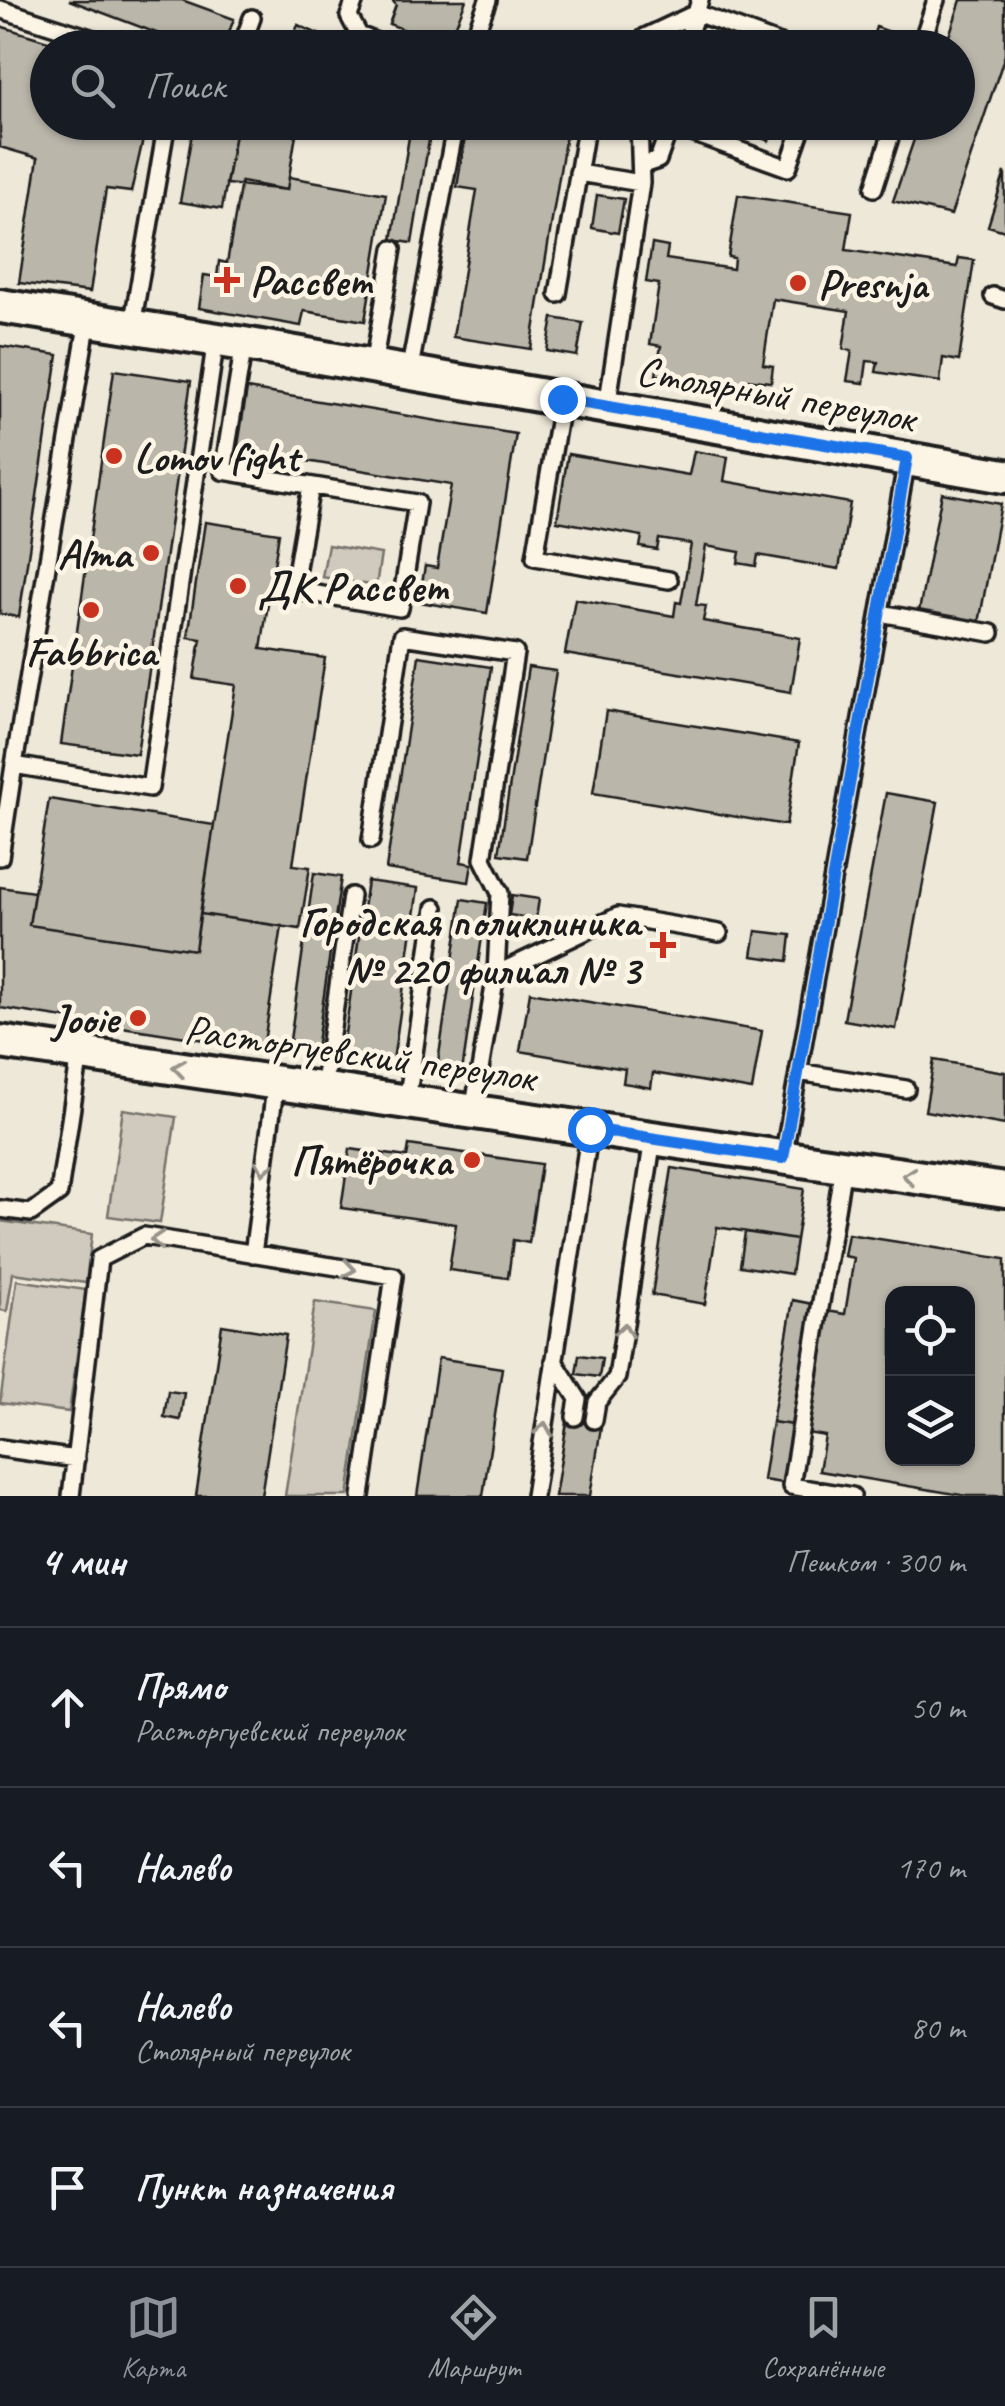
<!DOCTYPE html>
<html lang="ru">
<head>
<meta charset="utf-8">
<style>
	body { margin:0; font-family:Caveat,sans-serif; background:#242831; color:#f1f3f6 }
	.controls { position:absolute; right:30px; bottom:30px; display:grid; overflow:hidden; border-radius:20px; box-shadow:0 2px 8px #0004 }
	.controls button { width:90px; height:90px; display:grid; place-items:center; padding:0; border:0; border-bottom:2px solid #363941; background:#171b24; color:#f1f3f6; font:50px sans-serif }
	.stop { position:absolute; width:30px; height:30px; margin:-22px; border:8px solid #1a73e8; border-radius:50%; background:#fff }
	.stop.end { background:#1a73e8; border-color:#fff; box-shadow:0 2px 10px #0008 }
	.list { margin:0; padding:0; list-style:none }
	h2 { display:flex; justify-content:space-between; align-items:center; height:130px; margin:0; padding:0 40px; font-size:42px }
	h2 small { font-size:32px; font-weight:400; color:#9ea1a6 }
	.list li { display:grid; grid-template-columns:65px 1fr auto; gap:30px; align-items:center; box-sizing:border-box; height:160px; padding:0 40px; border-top:2px solid #363941 }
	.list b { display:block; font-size:38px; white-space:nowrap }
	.list p { margin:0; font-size:32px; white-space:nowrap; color:#9ea1a6 }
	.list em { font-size:32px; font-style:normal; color:#9ea1a6 }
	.icon { flex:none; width:55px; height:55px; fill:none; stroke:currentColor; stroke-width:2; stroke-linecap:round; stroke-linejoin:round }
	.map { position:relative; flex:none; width:1005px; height:1496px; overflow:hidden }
	.search { position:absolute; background:#171b24; box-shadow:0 2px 8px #0004; left:30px; right:30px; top:30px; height:110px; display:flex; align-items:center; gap:25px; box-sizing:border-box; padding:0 35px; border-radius:55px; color:#9ea1a6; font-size:38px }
	.sheet { height:770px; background:#171b24 }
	nav { display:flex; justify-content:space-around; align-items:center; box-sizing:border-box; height:140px; border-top:2px solid #363941; background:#171b24; font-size:28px; color:#9ea1a6 }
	nav a { display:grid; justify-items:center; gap:5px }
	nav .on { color:#8c9099 }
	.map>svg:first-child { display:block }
	.green { fill:#cfcabd; stroke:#76736c; stroke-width:2.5 }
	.building { fill:#bab6aa; stroke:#1c1c1c; stroke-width:2.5; fill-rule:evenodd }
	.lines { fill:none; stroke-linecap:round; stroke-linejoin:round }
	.service-casing { stroke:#1c1c1c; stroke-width:22 }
	.minor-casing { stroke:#1c1c1c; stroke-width:40 }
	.service { stroke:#fcf5e5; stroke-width:15 }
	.minor { stroke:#fcf5e5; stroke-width:32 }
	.oneway { stroke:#97938b }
	.route { stroke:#1a73e8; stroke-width:12 }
	.poi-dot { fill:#c8321e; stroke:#fcf5e5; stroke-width:4 }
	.labels { text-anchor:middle; stroke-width:9; stroke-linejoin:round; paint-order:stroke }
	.poi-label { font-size:42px; font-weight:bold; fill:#1c1c1c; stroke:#fcf5e5; text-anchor:start }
	.street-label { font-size:42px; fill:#1c1c1c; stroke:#fcf5e5 }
</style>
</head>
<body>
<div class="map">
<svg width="1005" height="1496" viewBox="0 0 1005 1496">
	<rect width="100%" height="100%" fill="#eee8d9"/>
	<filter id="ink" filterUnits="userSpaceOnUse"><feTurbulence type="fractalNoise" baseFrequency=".01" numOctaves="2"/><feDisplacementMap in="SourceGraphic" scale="20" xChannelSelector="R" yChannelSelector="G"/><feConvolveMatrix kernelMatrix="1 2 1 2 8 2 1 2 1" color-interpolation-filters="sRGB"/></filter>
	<g filter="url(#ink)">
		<path class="green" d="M 328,545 L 381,554 L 376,586 L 322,577 Z
			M 123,1109 L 176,1117 L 160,1223 L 108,1216 Z
			M 0,1221 L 92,1234 L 86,1283 L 13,1273 L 7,1311 L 0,1310 Z
			M 17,1280 L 86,1290 L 69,1412 L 0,1403 Z
			M 315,1302 L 376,1311 L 348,1496 L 285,1496 Z"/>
		<path class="building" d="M 69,0 L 182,0 L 234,19 L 223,48 L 196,48 Z
			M 392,0 L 466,0 L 452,35 L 444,32 L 440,43 L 389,24 L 396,5 Z
			M 961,0 L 1005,0 L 1005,55 L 951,215 L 893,201 L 920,122 L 958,122 L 958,48 L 945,48 Z
			M 298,25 L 349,48 L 288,48 Z
			M 0,26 L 70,48 L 48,48 L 48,122 L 147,122 L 131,192 L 106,189 L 90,292 L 19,283 L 38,158 L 0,147 Z
			M 876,27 L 893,33 L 888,48 L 869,48 Z
			M 194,122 L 237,122 L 222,209 L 180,202 Z
			M 237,122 L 298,122 L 287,190 L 226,184 Z
			M 488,122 L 568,122 L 531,349 L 453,337 L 477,190 L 457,187 L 466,131 L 486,135 Z
			M 717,122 L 776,122 L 769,141 Z
			M 411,125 L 431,128 L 412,243 L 392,240 Z
			M 1005,172 L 1005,231 L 988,226 Z
			M 289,177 L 386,194 L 365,321 L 304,311 L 301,326 L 199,308 L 204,275 L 217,277 L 219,261 L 227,263 L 241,182 L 287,190 Z
			M 597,195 L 624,199 L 618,233 L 592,228 Z
			M 738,195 L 852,212 L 846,250 L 957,267 L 959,258 L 974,260 L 959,361 L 943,358 L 940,382 L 876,372 L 878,362 L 867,361 L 864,383 L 847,381 L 852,351 L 843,349 L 849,311 L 773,299 L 763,364 L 773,366 L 771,382 L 745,379 L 744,388 L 656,375 L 661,346 L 650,344 L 659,284 L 646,282 L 652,244 L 668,247 L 666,259 L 733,269 L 734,258 L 728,257 Z
			M 553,318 L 583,323 L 577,356 L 547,351 Z
			M 0,346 L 58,355 L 19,617 L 0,614 Z
			M 114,370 L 191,381 L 137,754 L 61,744 Z
			M 247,389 L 516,434 L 487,613 L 419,602 L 425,566 L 437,568 L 451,485 L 270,455 L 269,464 L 236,458 Z
			M 694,451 L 728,457 L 724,481 L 850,503 L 839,569 L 758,555 L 756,566 L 738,563 L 740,552 L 706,546 L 696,605 L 706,606 L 703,621 L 800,638 L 791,692 L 565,654 L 575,599 L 674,616 L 676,602 L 681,603 L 691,544 L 659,539 L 657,550 L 640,547 L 642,536 L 557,521 L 568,454 L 689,475 Z
			M 942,493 L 1001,504 L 979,623 L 919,611 Z
			M 205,522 L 279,533 L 261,649 L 325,658 L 293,865 L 310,867 L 300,929 L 200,914 L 236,685 L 194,679 L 201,639 L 188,637 Z
			M 419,656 L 491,667 L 461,862 L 472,864 L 469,882 L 386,869 Z
			M 528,667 L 556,671 L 527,858 L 499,854 Z
			M 606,711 L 799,743 L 786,825 L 593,793 Z
			M 886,793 L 938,802 L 896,1029 L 844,1020 Z
			M 49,799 L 214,825 L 195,950 L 29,925 Z
			M 314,873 L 341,877 L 316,1050 L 289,1047 Z
			M 367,881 L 418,888 L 393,1061 L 342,1054 Z
			M 0,887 L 34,892 L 29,925 L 195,950 L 200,914 L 282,926 L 263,1049 L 0,1008 Z
			M 512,895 L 539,899 L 536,919 L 509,915 Z
			M 462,899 L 487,903 L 462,1072 L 437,1069 Z
			M 756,931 L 791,935 L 788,961 L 752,956 Z
			M 530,992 L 762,1031 L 752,1090 L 653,1073 L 651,1088 L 636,1085 L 623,1083 L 625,1069 L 520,1051 Z
			M 934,1060 L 1005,1072 L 1005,1125 L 925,1111 Z
			M 409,1145 L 541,1164 L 529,1243 L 513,1240 L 508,1278 L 449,1270 L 456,1224 L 341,1208 L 350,1149 L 407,1157 Z
			M 672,1168 L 804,1189 L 796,1240 L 717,1227 L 705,1304 L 652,1295 Z
			M 745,1232 L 796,1240 L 791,1274 L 740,1266 Z
			M 848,1234 L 1005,1259 L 1005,1496 L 967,1496 L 819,1471 L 825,1436 L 807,1433 L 827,1311 L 845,1314 L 854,1258 L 844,1256 ZM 892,1294 L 968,1294 L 968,1458 L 892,1458 Z
			M 793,1300 L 813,1304 L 793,1425 L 772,1422 Z
			M 222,1325 L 286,1335 L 261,1496 L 196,1496 Z
			M 579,1355 L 602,1358 L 599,1377 L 576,1374 Z
			M 438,1358 L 502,1368 L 483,1496 L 417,1496 Z
			M 168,1391 L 184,1393 L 180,1420 L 164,1417 Z
			M 568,1416 L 602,1421 L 590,1496 L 555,1496 Z
			M 772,1422 L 792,1425 L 782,1483 L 763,1480 Z"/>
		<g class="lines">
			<g class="service-casing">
				<path id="service" d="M 355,0 L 349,16 L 359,35 L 391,48
					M 0,9 L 121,48
					M 241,48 L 252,18
					M 470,48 L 488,0
					M 641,48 L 645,37 L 696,13 L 700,0
					M 684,48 L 696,13 L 791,48
					M 920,48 L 936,0
					M 662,122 L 788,168 L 804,122
					M 643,165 L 658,160 L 670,126
					M 578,173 L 641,183
					M 874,188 L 895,122
					M 558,294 L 587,122
					M 993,296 L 1005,300
					M 88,319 L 14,765 L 150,788 L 216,339
					M 132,326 L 167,122
					M 244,344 L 223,471 L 417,503 L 400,608 L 293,590 L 311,486
					M 373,366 L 393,249
					M 409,373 L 456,122
					M 562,399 L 535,557 L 669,580
					M 607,407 L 641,183 L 639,122
					M 880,613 L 991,633
					M 371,840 L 402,636 L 515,653 L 483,859 L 500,893 L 496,974 L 473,1112
					M 0,857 L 14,765
					M 496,974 L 618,916 L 719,933
					M 798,1072 L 906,1089
					M 323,1090 L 351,896
					M 407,1102 L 435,908
					M 783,1158 L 907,459
					M 843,1167 L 791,1486 L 852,1496
					M 0,1209 L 31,1213 L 59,1193 L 80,1054
					M 253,1254 L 276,1081
					M 554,1361 L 578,1399 L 575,1417
					M 594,1420 L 597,1402 L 617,1377 L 653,1138
					M 0,1448 L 76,1459
					M 71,1496 L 99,1259 L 144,1236 L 394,1276 L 361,1496
					M 534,1496 L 590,1129"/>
			</g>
			<g class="minor-casing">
				<path id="minor" d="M 0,306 L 244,344 L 1005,476
					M 0,1042 L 1005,1190"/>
			</g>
			<use href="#service" class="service"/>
			<use href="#minor" class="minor"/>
		</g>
		<defs><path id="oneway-chevron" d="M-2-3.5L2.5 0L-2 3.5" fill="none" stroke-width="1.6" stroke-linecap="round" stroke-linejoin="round" transform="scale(2.5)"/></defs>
		<g class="oneway">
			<use href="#oneway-chevron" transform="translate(179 1068) rotate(-172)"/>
			<use href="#oneway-chevron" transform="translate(264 1168) rotate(98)"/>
			<use href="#oneway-chevron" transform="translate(909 1176) rotate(-172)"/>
			<use href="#oneway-chevron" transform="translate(157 1240) rotate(-176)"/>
			<use href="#oneway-chevron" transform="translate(349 1269) rotate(9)"/>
			<use href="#oneway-chevron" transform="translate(624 1330) rotate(-81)"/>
			<use href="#oneway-chevron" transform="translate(544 1429) rotate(-81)"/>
		</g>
	</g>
	<g class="lines" filter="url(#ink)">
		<path class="route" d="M 562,399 L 907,458 L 783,1158 L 590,1129"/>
	</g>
	<g class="poi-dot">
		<path d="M222 265h10v10h10v10h-10v10h-10v-10h-10v-10h10z"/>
		<circle cx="798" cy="283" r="10"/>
		<circle cx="114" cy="456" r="10"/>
		<circle cx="151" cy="553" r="10"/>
		<circle cx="238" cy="586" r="10"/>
		<circle cx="91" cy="610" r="10"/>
		<path d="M658 930h10v10h10v10h-10v10h-10v-10h-10v-10h10z"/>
		<circle cx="138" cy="1018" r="10"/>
		<circle cx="472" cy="1160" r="10"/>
	</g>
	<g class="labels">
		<g class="poi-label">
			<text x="250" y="295">Рассвет</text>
			<text x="818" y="298">Presnja</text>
			<text x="134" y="471">Lomov fight</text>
			<text x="131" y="568" text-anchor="end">Alma</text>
			<text x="258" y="601">ДК Рассвет</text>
			<text x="91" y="666" text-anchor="middle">Fabbrica</text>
			<text x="640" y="936" text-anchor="end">Городская поликлиника<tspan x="640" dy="48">№ 220 филиал № 3</tspan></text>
			<text x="118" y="1033" text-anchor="end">Jooie</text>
			<text x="452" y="1175" text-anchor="end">Пятёрочка</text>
		</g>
		<g class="street-label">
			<text transform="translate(776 393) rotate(10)" y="15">Столярный переулок</text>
			<text transform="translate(360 1052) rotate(8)" y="15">Расторгуевский переулок</text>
		</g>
	</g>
</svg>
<div class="controls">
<button><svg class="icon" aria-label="locate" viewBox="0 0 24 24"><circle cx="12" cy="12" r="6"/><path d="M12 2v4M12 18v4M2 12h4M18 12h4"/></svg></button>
<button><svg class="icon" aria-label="layers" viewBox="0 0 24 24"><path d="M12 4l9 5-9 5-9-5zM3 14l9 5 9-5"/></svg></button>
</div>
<div class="stop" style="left:590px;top:1129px"></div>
<div class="stop end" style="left:562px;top:399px"></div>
<div class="search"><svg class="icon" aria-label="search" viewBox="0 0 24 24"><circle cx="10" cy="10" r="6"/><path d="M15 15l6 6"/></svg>Поиск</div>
</div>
<section class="sheet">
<h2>4 мин<small>Пешком · 300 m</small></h2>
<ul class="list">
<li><svg class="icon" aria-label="ahead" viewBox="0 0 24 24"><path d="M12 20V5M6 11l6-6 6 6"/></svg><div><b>Прямо</b><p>Расторгуевский переулок</p></div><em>50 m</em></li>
<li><svg class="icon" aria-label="left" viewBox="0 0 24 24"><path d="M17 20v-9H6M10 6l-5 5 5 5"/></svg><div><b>Налево</b></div><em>170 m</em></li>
<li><svg class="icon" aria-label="left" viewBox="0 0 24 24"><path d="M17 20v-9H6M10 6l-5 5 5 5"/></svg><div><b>Налево</b><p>Столярный переулок</p></div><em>80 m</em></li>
<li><svg class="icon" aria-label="arrive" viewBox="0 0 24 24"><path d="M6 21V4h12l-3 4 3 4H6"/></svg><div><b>Пункт назначения</b></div></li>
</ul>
</section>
<nav>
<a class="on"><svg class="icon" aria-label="map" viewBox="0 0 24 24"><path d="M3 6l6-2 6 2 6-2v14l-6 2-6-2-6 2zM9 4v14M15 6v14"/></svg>Карта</a>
<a><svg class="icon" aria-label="directions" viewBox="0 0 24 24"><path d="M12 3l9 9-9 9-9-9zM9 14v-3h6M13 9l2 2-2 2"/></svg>Маршрут</a>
<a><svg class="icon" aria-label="saved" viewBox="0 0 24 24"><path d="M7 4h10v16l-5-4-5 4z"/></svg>Сохранённые</a>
</nav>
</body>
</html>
